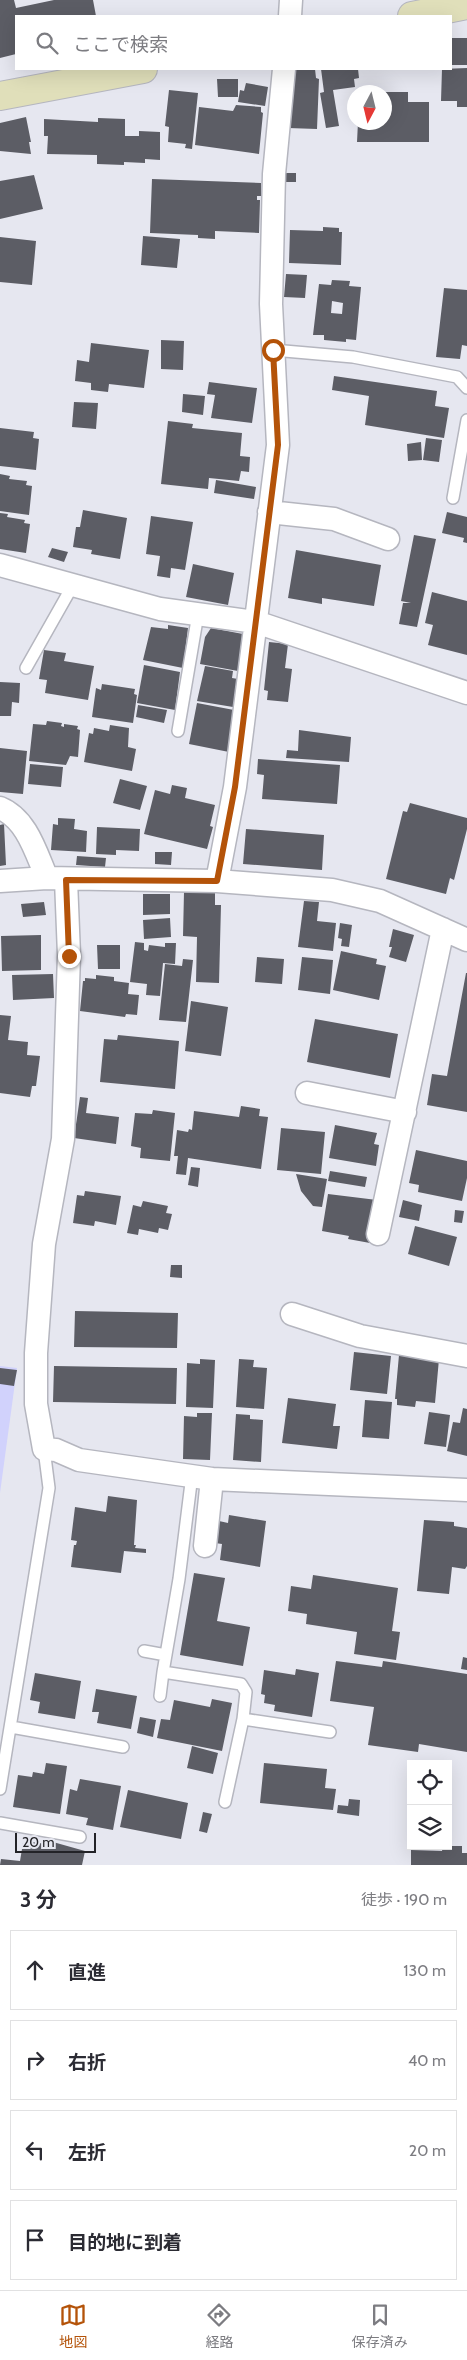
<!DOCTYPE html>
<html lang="ja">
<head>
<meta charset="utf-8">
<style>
	body { margin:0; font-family:Cabin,"Noto Sans JP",sans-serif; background:#f2f2f3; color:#2b2b33 }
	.controls { position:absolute; right:15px; bottom:15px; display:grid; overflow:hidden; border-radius:0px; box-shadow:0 5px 20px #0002 }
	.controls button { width:45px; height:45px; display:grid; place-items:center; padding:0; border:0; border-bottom:1px solid #e1e1e2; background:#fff; color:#2b2b33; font:25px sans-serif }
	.compass { position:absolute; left:347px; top:85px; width:45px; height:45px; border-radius:50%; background:#fff; box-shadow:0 5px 20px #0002; rotate:187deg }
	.scale { position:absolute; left:15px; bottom:12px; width:81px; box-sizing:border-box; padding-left:5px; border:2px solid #232327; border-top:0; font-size:14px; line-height:18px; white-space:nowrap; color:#232327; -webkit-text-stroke:4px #e6e7f0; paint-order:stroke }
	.stop { position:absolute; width:15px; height:15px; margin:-11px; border:4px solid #b45309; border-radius:50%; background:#fff }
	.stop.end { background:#b45309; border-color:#fff; box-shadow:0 1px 5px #0008 }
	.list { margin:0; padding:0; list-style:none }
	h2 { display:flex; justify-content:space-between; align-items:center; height:65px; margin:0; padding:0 20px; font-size:21px }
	h2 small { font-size:16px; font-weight:400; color:#7c7c81 }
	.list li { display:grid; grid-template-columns:32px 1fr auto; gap:15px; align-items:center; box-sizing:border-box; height:80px; margin:0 10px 10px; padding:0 10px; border:1px solid #e1e1e2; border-radius:0px }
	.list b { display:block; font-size:19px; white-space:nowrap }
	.list em { font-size:16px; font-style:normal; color:#7c7c81 }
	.icon { flex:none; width:28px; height:28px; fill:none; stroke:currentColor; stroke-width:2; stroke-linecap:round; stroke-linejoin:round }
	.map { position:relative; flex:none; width:467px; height:1865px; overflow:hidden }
	.search { position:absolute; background:#fff; box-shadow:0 5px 20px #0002; left:15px; right:15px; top:15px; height:55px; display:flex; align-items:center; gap:12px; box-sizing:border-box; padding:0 18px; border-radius:0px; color:#7c7c81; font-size:19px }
	.sheet { height:425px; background:#fff }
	nav { display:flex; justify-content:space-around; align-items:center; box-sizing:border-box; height:70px; border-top:1px solid #e1e1e2; background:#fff; font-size:14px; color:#7c7c81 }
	nav a { display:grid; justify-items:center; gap:2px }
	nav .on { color:#b45309 }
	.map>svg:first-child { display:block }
	.green { fill:#d1d2fc }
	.building { fill:#5c5d65; fill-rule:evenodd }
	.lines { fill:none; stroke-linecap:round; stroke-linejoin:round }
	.service-casing { stroke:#b5b6bf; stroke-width:14 }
	.minor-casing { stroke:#b5b6bf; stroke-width:25 }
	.secondary-casing { stroke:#b5b6bf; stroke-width:30 }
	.service { stroke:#fff; stroke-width:11 }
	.minor { stroke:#fff; stroke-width:22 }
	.secondary { stroke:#e0dfba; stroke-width:28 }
	.route { stroke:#b45309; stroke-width:6 }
</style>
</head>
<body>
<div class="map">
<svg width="467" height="1865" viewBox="0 0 467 1865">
	<rect width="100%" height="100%" fill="#e6e7f0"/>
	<path class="green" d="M 0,1366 L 17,1368 L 0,1493 Z"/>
	<path class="building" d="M 0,0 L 14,0 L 16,8 L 54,0 L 93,0 L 96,16 L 16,16 L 16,54 L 0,58 Z
		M 451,38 L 467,38 L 467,65 L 451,65 Z
		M 467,68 L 467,107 L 457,107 L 457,101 L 441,101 L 442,69 Z
		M 294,69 L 315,69 L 316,78 L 319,79 L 317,129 L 288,128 L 289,78 L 295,78 Z
		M 321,69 L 358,69 L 359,78 L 354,79 L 355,87 L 333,90 L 339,126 L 326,128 L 320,93 L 324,92 Z
		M 217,79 L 238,79 L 238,97 L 218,97 Z
		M 246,83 L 268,87 L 265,106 L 238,102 L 240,90 L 244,91 Z
		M 362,89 L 364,90 L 367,92 L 356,92 Z
		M 169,90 L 198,93 L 192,149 L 185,148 L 186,144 L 168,142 L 169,127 L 165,126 Z
		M 384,92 L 408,92 L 408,102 L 429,102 L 429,142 L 357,142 L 358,122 L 384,122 Z
		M 236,105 L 261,107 L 261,112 L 263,113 L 259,154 L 195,145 L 199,107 L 233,111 Z
		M 26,117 L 31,142 L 29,142 L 31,154 L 0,151 L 0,123 Z
		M 98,118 L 125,119 L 125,136 L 139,136 L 139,131 L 160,132 L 160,160 L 145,159 L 145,163 L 124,162 L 124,165 L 97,164 L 97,155 L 47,154 L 48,136 L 44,136 L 44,119 L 98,122 Z
		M 284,173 L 296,173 L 296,182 L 283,182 Z
		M 34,175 L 43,209 L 0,219 L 0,181 Z
		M 152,179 L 261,183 L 261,196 L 257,196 L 257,200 L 260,200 L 259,233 L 215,231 L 215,239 L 198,238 L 198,235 L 150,233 Z
		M 323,227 L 339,228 L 339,232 L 342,232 L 341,265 L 289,263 L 290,230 L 323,231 Z
		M 143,236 L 180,239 L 177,268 L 141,265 Z
		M 0,237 L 36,241 L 32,285 L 0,282 Z
		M 286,274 L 307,275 L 305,298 L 284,297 Z
		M 332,280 L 350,281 L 349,286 L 361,287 L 356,340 L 346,339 L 346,342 L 324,340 L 324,335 L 313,335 L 319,284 L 331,285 ZM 332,301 L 343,303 L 342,314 L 331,313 Z
		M 444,288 L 467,290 L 467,346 L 462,345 L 460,359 L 436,357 Z
		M 161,340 L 184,341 L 183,370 L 161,369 Z
		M 91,343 L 149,350 L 144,388 L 109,384 L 108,392 L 91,390 L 91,383 L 75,381 L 77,360 L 89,362 Z
		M 334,376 L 437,391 L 435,406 L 449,408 L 444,438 L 365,425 L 369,396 L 332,390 Z
		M 209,382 L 257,388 L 252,423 L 211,418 L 215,395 L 207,394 Z
		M 183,394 L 205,396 L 203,415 L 182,412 Z
		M 74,402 L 98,403 L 96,429 L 72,427 Z
		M 168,421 L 193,424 L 192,428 L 242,433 L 240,456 L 250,457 L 249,472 L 241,471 L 239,481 L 209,478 L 208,489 L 161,484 Z
		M 0,428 L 34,432 L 33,438 L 39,439 L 36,470 L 0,466 Z
		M 426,438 L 442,440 L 439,462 L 423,460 Z
		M 421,442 L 422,460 L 408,461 L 407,444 Z
		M 0,474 L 10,476 L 9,479 L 27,481 L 26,485 L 32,486 L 29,515 L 0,511 Z
		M 216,480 L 256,487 L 254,499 L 214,493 Z
		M 83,510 L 127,518 L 120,559 L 91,554 L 92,550 L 73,547 L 76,527 L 80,527 Z
		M 447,512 L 467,517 L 467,543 L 463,542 L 464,538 L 442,533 Z
		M 0,513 L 8,514 L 7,517 L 25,520 L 24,523 L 30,524 L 26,553 L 0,549 Z
		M 151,516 L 193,522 L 185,570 L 171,568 L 170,578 L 157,576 L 160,556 L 146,554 Z
		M 414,535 L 436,539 L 417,627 L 399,624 L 403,603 L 411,603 L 401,601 Z
		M 52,548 L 68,552 L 64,562 L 48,557 Z
		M 296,550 L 381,565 L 374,606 L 322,598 L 322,604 L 288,598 Z
		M 193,564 L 234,573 L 228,605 L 186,597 Z
		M 432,592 L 467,601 L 467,655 L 428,645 L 433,625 L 425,623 Z
		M 168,625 L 188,628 L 183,668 L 143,660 L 151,627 L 168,629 Z
		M 211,628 L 243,634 L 238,671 L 200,664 L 205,637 Z
		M 269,642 L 288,644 L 285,668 L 292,669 L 288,702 L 267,700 L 268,691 L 264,690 Z
		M 44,650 L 66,653 L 64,661 L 94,666 L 88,700 L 45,693 L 47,680 L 39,679 Z
		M 144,665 L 180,672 L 175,710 L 137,703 Z
		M 205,666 L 233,671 L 232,678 L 238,679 L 233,707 L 197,701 Z
		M 0,682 L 20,683 L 19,703 L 12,702 L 11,716 L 0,716 Z
		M 102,684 L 135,689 L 134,694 L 137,695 L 133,723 L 92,717 L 96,688 L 101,690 Z
		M 197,703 L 234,710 L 229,752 L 189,744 Z
		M 138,705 L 167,710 L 164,723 L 136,717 Z
		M 47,721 L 62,723 L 61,726 L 64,727 L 64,724 L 78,726 L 77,729 L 80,730 L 78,757 L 70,756 L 66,765 L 29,761 L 33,724 L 46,725 Z
		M 110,725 L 129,728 L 128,747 L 136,749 L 132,771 L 84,762 L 89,733 L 93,734 L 94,728 L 109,731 Z
		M 299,730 L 351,737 L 349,762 L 286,758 L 287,750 L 298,751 Z
		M 0,748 L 27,751 L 23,794 L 0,792 Z
		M 258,759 L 340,765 L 337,804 L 262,799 L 264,775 L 257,774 Z
		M 30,764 L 63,767 L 61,787 L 28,784 Z
		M 120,779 L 147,786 L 140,810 L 113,803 Z
		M 172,785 L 187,788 L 185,798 L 215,805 L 210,826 L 213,827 L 207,849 L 144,834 L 155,790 L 170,794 Z
		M 410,803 L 467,818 L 467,829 L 454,880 L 450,878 L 446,894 L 386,879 L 403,811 L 407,812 Z
		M 58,818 L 75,819 L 74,829 L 87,831 L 86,852 L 51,850 L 53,824 L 58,825 Z
		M 4,824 L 6,865 L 0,866 L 0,825 Z
		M 97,827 L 140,829 L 139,851 L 116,850 L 116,855 L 96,854 Z
		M 246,829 L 324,835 L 322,870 L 243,864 Z
		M 155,852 L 172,852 L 171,865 L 155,864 Z
		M 77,856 L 106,858 L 105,867 L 76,865 Z
		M 184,892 L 215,893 L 215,905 L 221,905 L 219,983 L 196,982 L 197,937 L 183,936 Z
		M 143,894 L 170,894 L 170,914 L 143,915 Z
		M 304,901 L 319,902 L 317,921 L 336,923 L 333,951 L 298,947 Z
		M 44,902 L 46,915 L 23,917 L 21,904 Z
		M 170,918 L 171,937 L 144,939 L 143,920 Z
		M 340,923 L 352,925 L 349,947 L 341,946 L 342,939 L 338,938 Z
		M 393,929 L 414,935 L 406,962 L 389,957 L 392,947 L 389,947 Z
		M 41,935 L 41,970 L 2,971 L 1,936 Z
		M 135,942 L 144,943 L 144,950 L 148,951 L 149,945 L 165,947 L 165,943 L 176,943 L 175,964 L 163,963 L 160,996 L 146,995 L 147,984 L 130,982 Z
		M 97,945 L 120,945 L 120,969 L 98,969 Z
		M 341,951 L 377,959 L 376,964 L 386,966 L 379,1000 L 333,990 Z
		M 257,957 L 284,959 L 282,984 L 255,982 Z
		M 302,957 L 333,960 L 330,994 L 298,990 Z
		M 183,959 L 193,960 L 186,1022 L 159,1020 L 165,964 L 182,966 Z
		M 466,973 L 467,973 L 467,1112 L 427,1105 L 432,1074 L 447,1076 Z
		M 53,974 L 54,998 L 13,1000 L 12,975 Z
		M 96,975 L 114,977 L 114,981 L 129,983 L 128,994 L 139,995 L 137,1015 L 126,1014 L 125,1017 L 80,1011 L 83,981 L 85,981 L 85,978 L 96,979 Z
		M 191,1001 L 228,1007 L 221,1056 L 185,1051 Z
		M 0,1015 L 11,1016 L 8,1040 L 28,1042 L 27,1055 L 40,1056 L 36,1086 L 32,1086 L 30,1097 L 0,1093 Z
		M 315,1019 L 398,1034 L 390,1078 L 307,1062 Z
		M 118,1035 L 179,1041 L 175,1089 L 100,1082 L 104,1039 L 117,1040 Z
		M 80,1097 L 88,1098 L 86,1113 L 119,1117 L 116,1144 L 74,1138 Z
		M 241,1106 L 260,1109 L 259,1116 L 268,1117 L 261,1169 L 188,1158 L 186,1175 L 176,1174 L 178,1156 L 174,1156 L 177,1130 L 188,1132 L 189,1129 L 192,1130 L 194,1111 L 239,1117 Z
		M 153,1110 L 175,1113 L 170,1161 L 140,1158 L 141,1148 L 131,1146 L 135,1113 L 152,1114 Z
		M 335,1125 L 377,1133 L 374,1144 L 379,1145 L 376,1166 L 329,1158 Z
		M 281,1128 L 325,1132 L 321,1174 L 277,1170 Z
		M 416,1150 L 467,1161 L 467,1178 L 462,1201 L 418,1192 L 419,1185 L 409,1183 Z
		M 191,1167 L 200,1168 L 198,1187 L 188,1185 Z
		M 330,1171 L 367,1177 L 365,1187 L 328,1181 Z
		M 296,1174 L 327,1179 L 322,1207 L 313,1206 L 301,1191 Z
		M 85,1191 L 121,1196 L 116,1225 L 95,1221 L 94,1226 L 73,1223 L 77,1195 L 84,1196 Z
		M 328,1194 L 377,1200 L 370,1243 L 348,1239 L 349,1236 L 322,1231 Z
		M 403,1200 L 422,1205 L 419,1221 L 399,1217 Z
		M 143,1201 L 168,1206 L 166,1213 L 172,1214 L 168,1230 L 159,1228 L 158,1233 L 139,1229 L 138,1235 L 127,1233 L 133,1205 L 141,1207 Z
		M 455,1210 L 464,1211 L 462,1223 L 454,1222 Z
		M 415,1226 L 457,1237 L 449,1266 L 408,1254 Z
		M 171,1265 L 182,1265 L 182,1278 L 170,1277 Z
		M 75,1311 L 178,1313 L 177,1348 L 74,1347 Z
		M 354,1352 L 391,1356 L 387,1394 L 350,1390 Z
		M 399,1355 L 439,1359 L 435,1403 L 416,1401 L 415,1407 L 397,1405 L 397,1399 L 395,1399 Z
		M 200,1359 L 215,1360 L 213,1408 L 186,1407 L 187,1363 L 200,1364 Z
		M 239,1359 L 254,1360 L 253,1367 L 267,1368 L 264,1409 L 236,1407 Z
		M 54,1366 L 177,1368 L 176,1404 L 53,1402 Z
		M 0,1368 L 17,1370 L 14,1386 L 0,1384 Z
		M 288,1398 L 336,1404 L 333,1426 L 340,1426 L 337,1449 L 282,1443 Z
		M 365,1400 L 392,1402 L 389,1439 L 362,1437 Z
		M 463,1408 L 467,1409 L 467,1456 L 447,1451 L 453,1422 L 460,1423 Z
		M 429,1412 L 450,1415 L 446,1447 L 424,1444 Z
		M 197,1413 L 212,1413 L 210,1460 L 183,1459 L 184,1416 L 197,1417 Z
		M 236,1414 L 250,1415 L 250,1419 L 263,1420 L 261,1462 L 233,1460 Z
		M 108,1496 L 137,1500 L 134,1545 L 136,1545 L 135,1548 L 146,1549 L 146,1553 L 124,1551 L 121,1573 L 71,1567 L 74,1545 L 76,1545 L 77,1541 L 71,1540 L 75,1507 L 106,1512 Z
		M 229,1515 L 266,1521 L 260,1567 L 220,1560 L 222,1544 L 215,1543 L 219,1521 L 228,1523 Z
		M 424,1520 L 454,1522 L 454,1526 L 467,1528 L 467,1566 L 465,1569 L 452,1567 L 449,1594 L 417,1591 Z
		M 194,1573 L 225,1578 L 217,1621 L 250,1627 L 243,1666 L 180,1655 Z
		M 313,1575 L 398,1588 L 392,1631 L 400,1632 L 396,1660 L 354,1654 L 357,1632 L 306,1624 L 307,1614 L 288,1611 L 291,1586 L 311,1589 Z
		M 463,1657 L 467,1658 L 467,1670 L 461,1669 Z
		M 336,1661 L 382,1667 L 383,1661 L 467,1674 L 467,1752 L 419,1744 L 418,1752 L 368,1745 L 374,1707 L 330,1701 Z
		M 296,1669 L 319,1673 L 312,1717 L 274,1711 L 275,1705 L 264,1703 L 265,1695 L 261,1694 L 264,1670 L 295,1675 Z
		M 35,1673 L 81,1681 L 75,1719 L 38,1713 L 40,1702 L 30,1700 Z
		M 96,1689 L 137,1696 L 131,1729 L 97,1723 L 99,1712 L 92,1712 Z
		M 212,1699 L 232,1703 L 222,1751 L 157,1738 L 161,1719 L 170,1720 L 174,1700 L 210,1707 Z
		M 140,1717 L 156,1720 L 153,1737 L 137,1733 Z
		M 192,1746 L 218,1753 L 213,1774 L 187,1768 Z
		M 46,1763 L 67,1766 L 60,1814 L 13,1807 L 18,1775 L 32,1777 L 33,1772 L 44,1774 Z
		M 264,1763 L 327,1769 L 325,1788 L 336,1789 L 333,1810 L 260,1803 Z
		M 80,1779 L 121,1786 L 113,1830 L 86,1825 L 88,1818 L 66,1814 L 70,1789 L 77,1791 Z
		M 128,1790 L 188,1803 L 181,1839 L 120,1827 Z
		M 349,1799 L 360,1800 L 359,1816 L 337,1813 L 338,1805 L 348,1806 Z
		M 203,1812 L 212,1814 L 207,1833 L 199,1831 Z
		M 26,1841 L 53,1845 L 53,1842 L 85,1851 L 82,1865 L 0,1865 L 1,1859 L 20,1861 L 23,1843 L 25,1843 Z
		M 443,1846 L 462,1846 L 462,1853 L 467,1853 L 467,1865 L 411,1865 L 411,1850 L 442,1851 Z"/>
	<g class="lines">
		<g class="service-casing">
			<path id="service" d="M 273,350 L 353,357 L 457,377 L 467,388
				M 453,498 L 467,420
				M 26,668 L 73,585
				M 178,731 L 198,614
				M 192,1475 L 179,1579 L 163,1672 L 241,1684 L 246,1692 L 243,1719 L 225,1802
				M 144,1651 L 166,1655
				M 160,1696 L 163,1672
				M 243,1719 L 330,1732
				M 11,1727 L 123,1747
				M 0,1789 L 49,1488 L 44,1449
				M 0,1823 L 80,1837"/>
		</g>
		<g class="minor-casing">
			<path id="minor" d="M 290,16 L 291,0
				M 269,512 L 334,519 L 388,539
				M 0,565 L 160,609 L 256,622 L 467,693
				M 0,808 C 27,819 36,853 47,878
				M 66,880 L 69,955 L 63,1139 L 44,1244 L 36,1353 L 36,1404 L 44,1449 L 56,1450 L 79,1460 L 212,1479 L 467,1490
				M 0,881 L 47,878 L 217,881 L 235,787 L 278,445 L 271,304 L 274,174 L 284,69
				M 217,881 L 332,890 L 380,901 L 467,940
				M 307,1093 L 405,1112
				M 378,1234 L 443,929
				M 292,1314 L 360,1336 L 467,1356
				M 205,1546 L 212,1479"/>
		</g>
		<g class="secondary-casing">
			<path id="secondary" d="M 412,16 L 467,5
				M 0,96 L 143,69"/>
		</g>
		<use href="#service" class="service"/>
		<use href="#minor" class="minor"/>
		<use href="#secondary" class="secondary"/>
	</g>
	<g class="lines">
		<path class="route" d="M 69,956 L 66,880 L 217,881 L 235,787 L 278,445 L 273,350"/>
	</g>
</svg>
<div class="controls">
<button><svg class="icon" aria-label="locate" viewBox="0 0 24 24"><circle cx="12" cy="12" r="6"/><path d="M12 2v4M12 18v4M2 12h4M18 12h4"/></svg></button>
<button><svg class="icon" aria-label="layers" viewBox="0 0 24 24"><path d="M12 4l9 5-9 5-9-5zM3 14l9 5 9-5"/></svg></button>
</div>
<svg class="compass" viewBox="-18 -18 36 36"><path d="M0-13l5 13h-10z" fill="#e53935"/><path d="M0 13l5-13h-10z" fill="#7c7c81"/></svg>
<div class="scale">20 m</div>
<div class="stop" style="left:273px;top:350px"></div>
<div class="stop end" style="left:69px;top:956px"></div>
<div class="search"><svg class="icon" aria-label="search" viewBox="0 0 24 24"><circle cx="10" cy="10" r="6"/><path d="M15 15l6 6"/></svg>ここで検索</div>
</div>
<section class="sheet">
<h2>3 分<small>徒歩 · 190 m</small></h2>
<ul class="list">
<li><svg class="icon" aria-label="ahead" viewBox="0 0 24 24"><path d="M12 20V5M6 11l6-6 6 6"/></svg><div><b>直進</b></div><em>130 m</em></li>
<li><svg class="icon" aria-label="right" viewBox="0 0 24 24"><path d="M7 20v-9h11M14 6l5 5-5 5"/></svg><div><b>右折</b></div><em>40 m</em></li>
<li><svg class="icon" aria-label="left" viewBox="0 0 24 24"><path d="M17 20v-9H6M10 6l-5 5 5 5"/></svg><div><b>左折</b></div><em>20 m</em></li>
<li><svg class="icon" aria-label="arrive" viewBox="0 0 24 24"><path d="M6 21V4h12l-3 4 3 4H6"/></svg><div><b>目的地に到着</b></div></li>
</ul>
</section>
<nav>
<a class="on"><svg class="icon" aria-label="map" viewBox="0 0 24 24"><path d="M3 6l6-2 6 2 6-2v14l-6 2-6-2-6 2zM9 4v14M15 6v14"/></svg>地図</a>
<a><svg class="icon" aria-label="directions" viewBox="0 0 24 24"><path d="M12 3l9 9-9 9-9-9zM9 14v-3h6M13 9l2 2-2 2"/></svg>経路</a>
<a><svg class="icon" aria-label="saved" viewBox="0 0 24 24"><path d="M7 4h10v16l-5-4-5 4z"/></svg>保存済み</a>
</nav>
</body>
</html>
